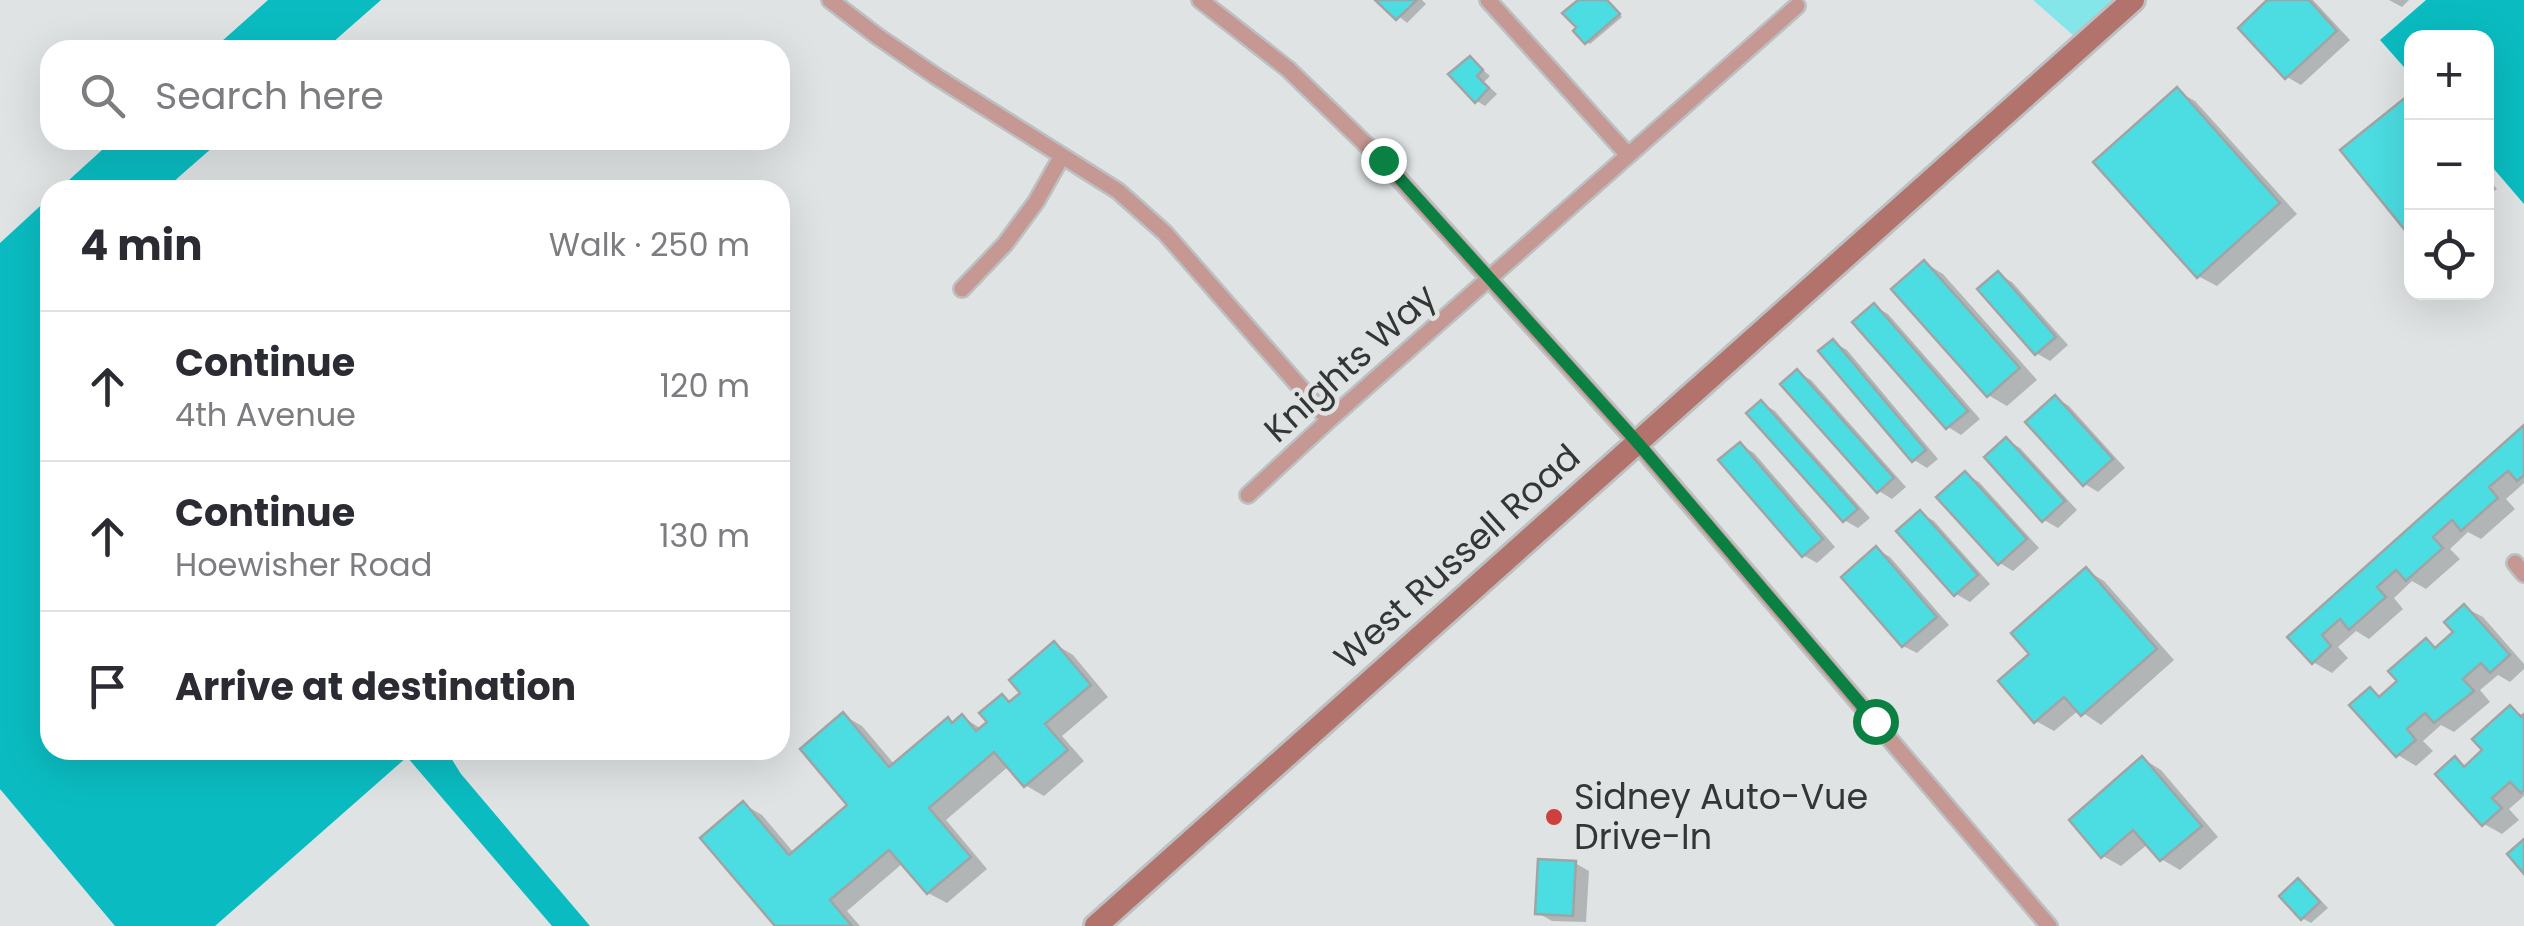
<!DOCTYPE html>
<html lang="en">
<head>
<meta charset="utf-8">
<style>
	body { margin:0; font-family:Poppins,sans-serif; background:#f2f2f3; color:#2b2b33 }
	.controls { position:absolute; right:30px; top:30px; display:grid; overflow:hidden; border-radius:20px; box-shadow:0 10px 40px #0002 }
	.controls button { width:90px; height:90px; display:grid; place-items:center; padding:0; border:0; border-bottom:2px solid #e1e1e2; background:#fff; color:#2b2b33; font:50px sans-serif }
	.stop { position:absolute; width:30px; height:30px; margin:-22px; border:8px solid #0b8043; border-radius:50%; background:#fff }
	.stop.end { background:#0b8043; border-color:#fff; box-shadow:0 2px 10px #0008 }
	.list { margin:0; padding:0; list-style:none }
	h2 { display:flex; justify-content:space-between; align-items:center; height:130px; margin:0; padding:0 40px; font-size:42px }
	h2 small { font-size:32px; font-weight:400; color:#7c7c81 }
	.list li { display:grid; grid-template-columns:65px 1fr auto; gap:30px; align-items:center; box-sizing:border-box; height:150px; padding:0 40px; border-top:2px solid #e1e1e2 }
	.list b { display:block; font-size:38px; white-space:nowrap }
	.list p { margin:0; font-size:32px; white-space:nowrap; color:#7c7c81 }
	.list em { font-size:32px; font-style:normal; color:#7c7c81 }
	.icon { flex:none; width:55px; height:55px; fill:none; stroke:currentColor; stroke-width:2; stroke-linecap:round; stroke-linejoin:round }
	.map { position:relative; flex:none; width:2524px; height:926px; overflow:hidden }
	.search { position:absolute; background:#fff; box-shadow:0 10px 40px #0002; left:40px; top:40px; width:750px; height:110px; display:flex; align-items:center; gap:25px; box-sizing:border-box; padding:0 35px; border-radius:30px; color:#7c7c81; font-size:38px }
	.panel { position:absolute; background:#fff; box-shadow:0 10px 40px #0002; left:40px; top:180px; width:750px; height:580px; border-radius:30px }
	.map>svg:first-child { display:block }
	.green { fill:#84e6e9 }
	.forest { fill:#0abcc1 }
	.shadow { fill:#0003 }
	.building { fill:#4bdde2; stroke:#a0a4a4; stroke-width:2.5 }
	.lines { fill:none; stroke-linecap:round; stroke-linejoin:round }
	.street-casing { stroke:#bdc0c0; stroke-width:20 }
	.secondary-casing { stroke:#bdc0c0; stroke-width:28 }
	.street { stroke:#c59893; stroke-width:15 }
	.secondary { stroke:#b3736d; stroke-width:22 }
	.route { stroke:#0b8043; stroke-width:12 }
	.poi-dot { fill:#ce403d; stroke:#dfe3e3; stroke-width:4 }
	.labels { text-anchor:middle; stroke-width:9; stroke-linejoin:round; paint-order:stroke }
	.street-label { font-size:35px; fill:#343535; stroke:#dfe3e3 }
	.poi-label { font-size:35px; fill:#343535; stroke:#dfe3e3; text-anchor:start }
</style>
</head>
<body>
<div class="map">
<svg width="2524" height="926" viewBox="0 0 2524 926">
	<rect width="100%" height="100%" fill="#dfe3e3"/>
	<path class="green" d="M 2033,0 L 2133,0 L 2083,44 Z"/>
	<path class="forest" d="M 268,0 L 381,0 L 324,50 L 212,50 Z
		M 2426,0 L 2524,0 L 2524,204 L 2487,161 L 2486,38 L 2412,38 L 2411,75 L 2380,40 Z
		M 113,140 L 221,140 L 164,190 L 58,190 Z
		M 50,197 L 50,750 L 446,750 L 461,774 L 590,926 L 552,926 L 407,757 L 215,926 L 115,926 L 0,789 L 0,243 Z"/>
	<path class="shadow" d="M 1379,0 L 1422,0 L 1426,4 L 1407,23 Z
		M 1582,0 L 1606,0 L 1622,17 L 1590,44 L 1587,42 Z
		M 2271,0 L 2313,0 L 2350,40 L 2301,85 L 2287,77 L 2241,28 Z
		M 2389,0 L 2409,0 L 2402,7 Z
		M 1470,59 L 1490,76 L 1484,82 L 1497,94 L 1485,106 L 1477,101 Z
		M 2177,91 L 2195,101 L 2297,214 L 2217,286 L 2198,276 Z
		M 2486,176 L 2497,189 L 2486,197 Z
		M 1925,263 L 1943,274 L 2037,380 L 2007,406 L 1988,395 Z
		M 1998,274 L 2012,282 L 2068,345 L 2050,361 L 2036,353 Z
		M 1874,306 L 1888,314 L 1980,419 L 1961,435 L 1948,427 Z
		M 1833,342 L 1847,350 L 1938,459 L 1927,468 L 1914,460 Z
		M 1797,372 L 1811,380 L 1906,487 L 1892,499 L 1879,491 Z
		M 2056,398 L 2069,406 L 2125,468 L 2098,492 L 2085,484 Z
		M 1762,403 L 1775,411 L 1870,518 L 1858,528 L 1844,520 Z
		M 2524,428 L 2524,483 L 2506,499 L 2515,509 L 2481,539 L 2468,532 L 2450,549 L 2460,559 L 2426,589 L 2412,581 L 2394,598 L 2403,609 L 2369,639 L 2356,631 L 2338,647 L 2348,658 L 2332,673 L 2313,662 L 2291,637 Z
		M 2007,440 L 2020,448 L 2077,510 L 2058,528 L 2044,520 Z
		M 1740,445 L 1754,453 L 1835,547 L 1817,563 L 1803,555 Z
		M 1965,474 L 1979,482 L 2039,548 L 2013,571 L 2000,563 Z
		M 1920,513 L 1934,521 L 1990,584 L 1970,602 L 1956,594 Z
		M 1876,549 L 1890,557 L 1949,625 L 1917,653 L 1903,646 Z
		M 2086,570 L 2104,581 L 2174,660 L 2101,725 L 2079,710 L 2054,731 L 2036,721 L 2033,654 Z
		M 2464,607 L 2483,617 L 2524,664 L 2524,669 L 2510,682 L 2498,675 L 2480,690 L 2490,702 L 2454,732 L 2441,725 L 2423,741 L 2433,751 L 2416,766 L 2398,755 L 2370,690 L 2383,697 L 2401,681 L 2426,641 L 2437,648 L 2456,632 Z
		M 1055,644 L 1073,655 L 1108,697 L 1062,736 L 1084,761 L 1044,796 L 1025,785 L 1009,766 L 946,820 L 987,869 L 947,903 L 928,893 L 903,863 L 847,911 L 860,926 L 778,926 L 743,804 L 762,815 L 794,853 L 851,805 L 843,715 L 862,726 L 895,765 L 948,720 L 955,724 L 962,717 L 982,729 L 990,722 L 1002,697 L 1012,703 L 1023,693 Z
		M 2510,708 L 2524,716 L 2524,796 L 2509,809 L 2519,820 L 2502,834 L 2484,824 L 2455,759 L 2468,767 L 2486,750 Z
		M 2143,759 L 2161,770 L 2218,837 L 2180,870 L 2161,859 L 2148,844 L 2121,866 L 2103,856 Z
		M 1575,863 L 1589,871 L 1586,922 L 1552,921 L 1538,913 Z
		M 2299,881 L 2307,886 L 2328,908 L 2311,923 L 2302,918 Z"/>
	<path class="building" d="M 1375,0 L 1417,0 L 1396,20 Z
		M 1578,0 L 1607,0 L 1620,14 L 1585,44 L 1573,31 L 1576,27 L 1562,13 Z
		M 2267,0 L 2309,0 L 2337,31 L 2285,79 L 2238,28 Z
		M 1470,56 L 1483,70 L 1477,76 L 1489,88 L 1475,103 L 1448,74 Z
		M 2177,87 L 2280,203 L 2197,278 L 2093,162 Z
		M 2411,93 L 2412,233 L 2409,235 L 2340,150 Z
		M 1924,260 L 2020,368 L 1987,397 L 1891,289 Z
		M 1998,271 L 2056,337 L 2035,355 L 1977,289 Z
		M 1874,303 L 1968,411 L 1946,429 L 1852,322 Z
		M 1833,339 L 1926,450 L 1912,462 L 1818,351 Z
		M 1797,369 L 1894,478 L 1877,493 L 1780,384 Z
		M 2055,395 L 2113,459 L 2083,486 L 2025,422 Z
		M 1761,400 L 1858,509 L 1843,522 L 1746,413 Z
		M 2524,425 L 2524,475 L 2517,481 L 2508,471 L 2489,487 L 2498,498 L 2461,531 L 2452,520 L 2433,537 L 2443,548 L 2406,581 L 2396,570 L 2377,587 L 2386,597 L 2349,630 L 2340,619 L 2322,635 L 2331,646 L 2312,664 L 2287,637 Z
		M 2006,437 L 2065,501 L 2042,522 L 1984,457 Z
		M 1740,442 L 1823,539 L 1802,557 L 1718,460 Z
		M 1965,471 L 2027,539 L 1998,565 L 1936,497 Z
		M 1920,510 L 1978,575 L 1954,596 L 1896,531 Z
		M 1876,546 L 1937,617 L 1902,647 L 1841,577 Z
		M 2086,567 L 2157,649 L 2081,716 L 2064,697 L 2034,723 L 1998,681 L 2029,654 L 2011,633 Z
		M 2464,604 L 2510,655 L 2490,673 L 2481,663 L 2463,679 L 2474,691 L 2434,723 L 2425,713 L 2407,729 L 2416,740 L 2396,757 L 2349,705 L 2370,687 L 2379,697 L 2397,681 L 2388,671 L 2426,638 L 2435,648 L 2453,632 L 2444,622 Z
		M 1054,641 L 1091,685 L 1045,724 L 1068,750 L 1024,787 L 994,752 L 929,808 L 971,857 L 927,894 L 889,850 L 830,900 L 852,926 L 775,926 L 700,838 L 743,801 L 789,855 L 847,805 L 800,749 L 843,712 L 889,767 L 948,717 L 952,723 L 962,714 L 976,731 L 987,722 L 979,713 L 1002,694 L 1009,702 L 1020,693 L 1009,680 Z
		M 2510,705 L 2521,717 L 2524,714 L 2524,790 L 2521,793 L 2510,782 L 2492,798 L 2502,808 L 2482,826 L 2435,774 L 2455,756 L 2464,767 L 2482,750 L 2472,739 Z
		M 2142,756 L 2202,826 L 2160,861 L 2133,830 L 2101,858 L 2069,820 Z
		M 2524,839 L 2524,874 L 2507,854 Z
		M 1538,859 L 1576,861 L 1573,916 L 1535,914 Z
		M 2298,878 L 2320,902 L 2301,920 L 2279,896 Z"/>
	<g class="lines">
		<g class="street-casing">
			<path id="street" d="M 830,0 L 877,36 L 937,77 L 1118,191 L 1165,233 L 1329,420
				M 1200,0 L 1288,69 L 1383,161 L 1637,443 L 2049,926
				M 1488,0 L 1628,155
				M 962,289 L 1005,244 L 1036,202 L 1062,156
				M 1248,495 L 1329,420 L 1797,6
				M 2515,563 L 2524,574"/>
		</g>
		<g class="secondary-casing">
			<path id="secondary" d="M 1096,926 L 2133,0"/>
		</g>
		<use href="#street" class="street"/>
		<use href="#secondary" class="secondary"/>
	</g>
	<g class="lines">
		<path class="route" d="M 1383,160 L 1637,442 L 1875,721"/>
	</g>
	<circle class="poi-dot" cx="1554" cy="817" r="10"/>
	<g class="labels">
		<g class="street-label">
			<text transform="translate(1350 363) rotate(-42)" y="12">Knights Way</text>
			<text transform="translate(1457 557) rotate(-42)" y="12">West Russell Road</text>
		</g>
		<g class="poi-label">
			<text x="1574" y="809">Sidney Auto-Vue<tspan x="1574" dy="40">Drive-In</tspan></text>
		</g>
	</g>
</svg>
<div class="controls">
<button>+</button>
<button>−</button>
<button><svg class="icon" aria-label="locate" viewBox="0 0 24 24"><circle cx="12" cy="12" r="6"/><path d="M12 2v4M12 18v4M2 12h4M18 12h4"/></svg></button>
</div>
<div class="stop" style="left:1875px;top:721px"></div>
<div class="stop end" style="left:1383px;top:160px"></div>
<div class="search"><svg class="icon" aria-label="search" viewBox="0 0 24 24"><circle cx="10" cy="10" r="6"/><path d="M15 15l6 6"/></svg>Search here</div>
<section class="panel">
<h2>4 min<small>Walk · 250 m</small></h2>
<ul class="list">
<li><svg class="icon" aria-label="ahead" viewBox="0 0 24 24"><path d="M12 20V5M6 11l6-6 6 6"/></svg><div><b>Continue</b><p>4th Avenue</p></div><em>120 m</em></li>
<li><svg class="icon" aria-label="ahead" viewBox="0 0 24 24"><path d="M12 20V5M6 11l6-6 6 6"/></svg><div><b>Continue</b><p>Hoewisher Road</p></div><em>130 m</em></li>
<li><svg class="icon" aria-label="arrive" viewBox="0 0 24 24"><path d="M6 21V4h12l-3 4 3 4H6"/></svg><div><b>Arrive at destination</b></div></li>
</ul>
</section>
</div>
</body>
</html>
